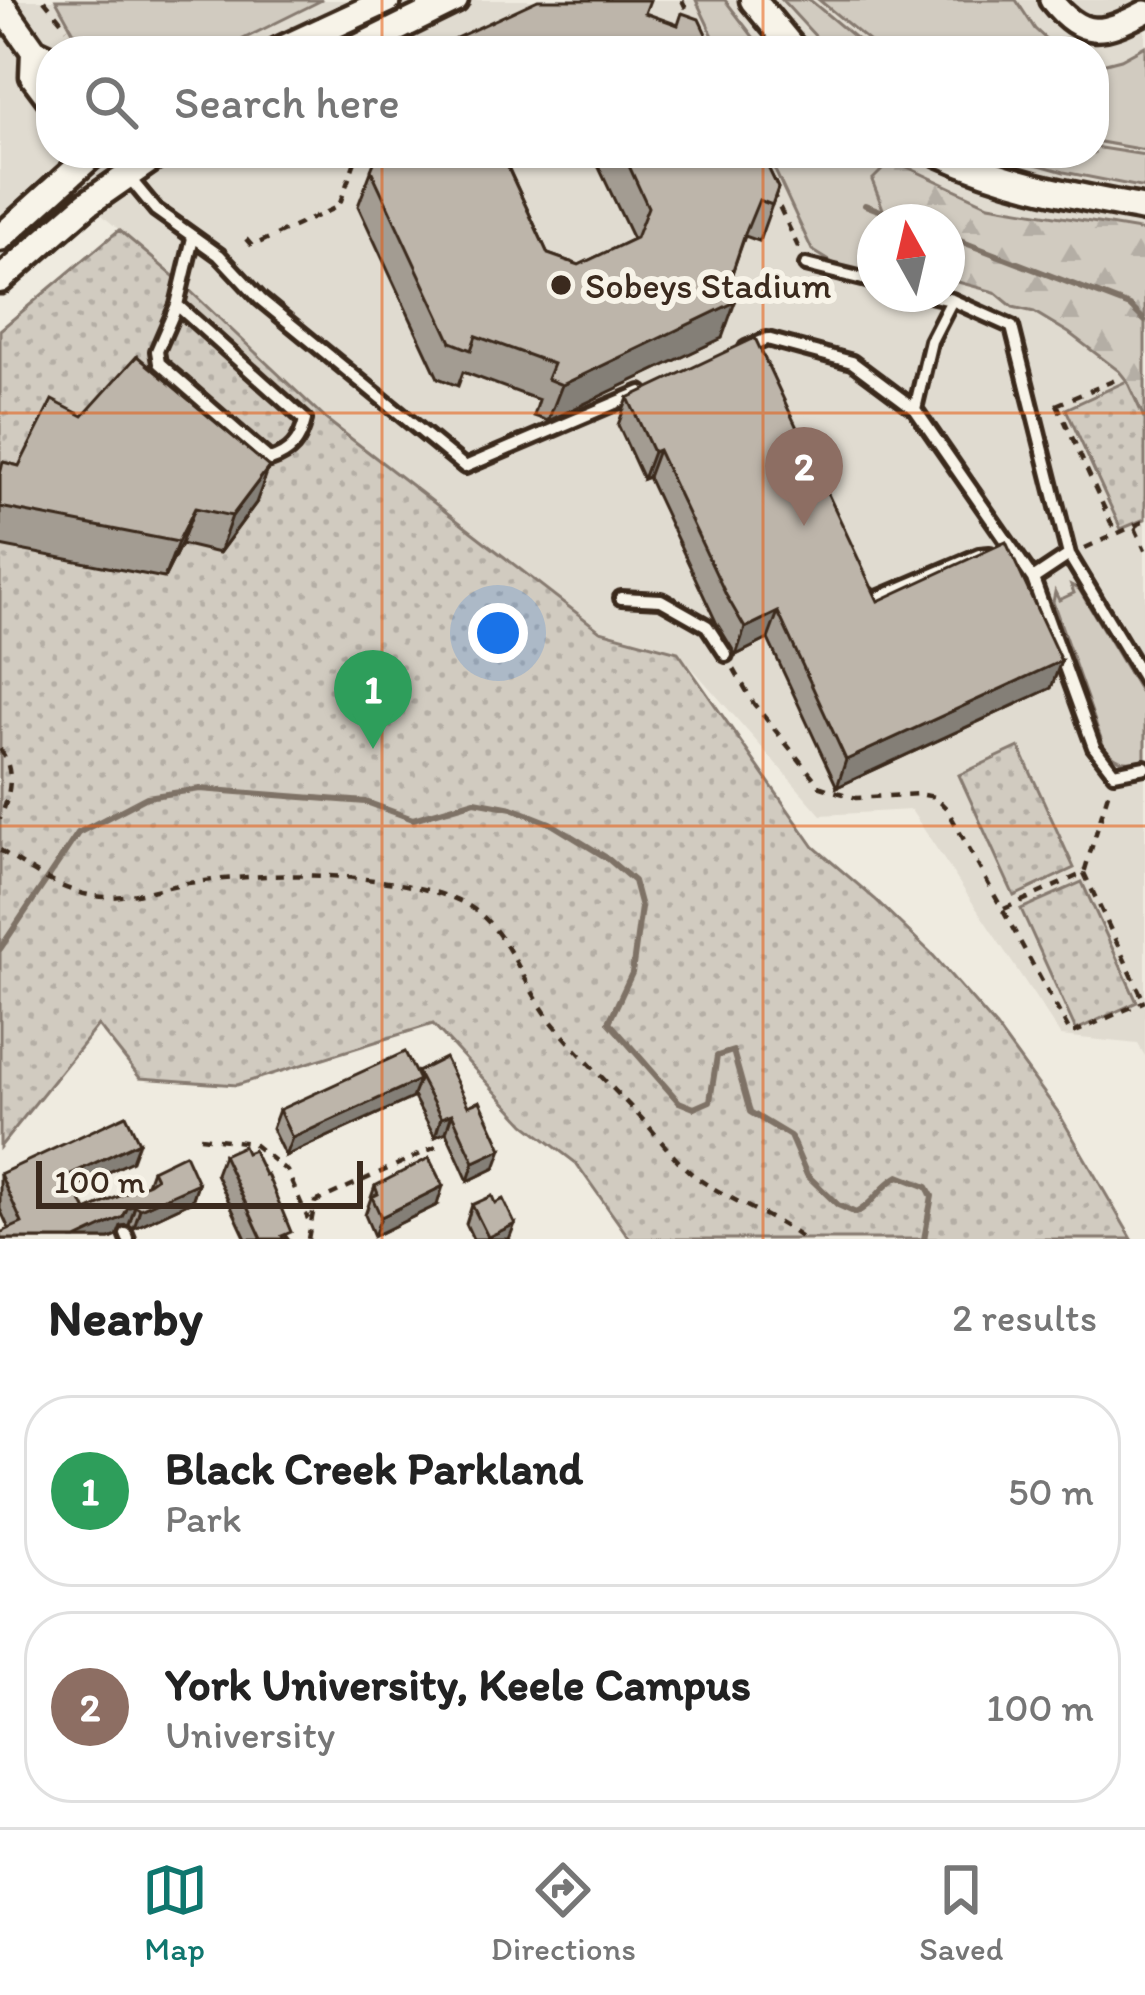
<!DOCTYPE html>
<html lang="en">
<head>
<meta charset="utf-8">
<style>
	body { margin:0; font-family:Itim,sans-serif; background:#f6f6f6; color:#222 }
	.compass { position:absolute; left:857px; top:204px; width:108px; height:108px; border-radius:50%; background:#fff; box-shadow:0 3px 9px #0004; rotate:352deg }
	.scale { position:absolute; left:36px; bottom:30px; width:327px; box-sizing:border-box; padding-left:12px; border:6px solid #3b2a1e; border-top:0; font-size:33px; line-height:42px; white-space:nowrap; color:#3b2a1e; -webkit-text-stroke:9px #f7f3e8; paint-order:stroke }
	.you { position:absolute; left:498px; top:633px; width:42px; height:42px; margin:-30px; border:9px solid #fff; border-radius:50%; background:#1a73e8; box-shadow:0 0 0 18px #1a73e833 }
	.badge { display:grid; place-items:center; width:78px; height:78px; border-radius:50%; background:#0f766e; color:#fff; font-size:39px; font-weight:700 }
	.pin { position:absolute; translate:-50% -99px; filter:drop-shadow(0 3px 6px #0008) }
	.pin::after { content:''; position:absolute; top:63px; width:42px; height:36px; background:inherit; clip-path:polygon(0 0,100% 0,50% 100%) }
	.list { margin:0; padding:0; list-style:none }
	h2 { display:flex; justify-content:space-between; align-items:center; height:156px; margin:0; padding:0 48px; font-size:51px }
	h2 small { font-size:39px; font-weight:400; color:#767676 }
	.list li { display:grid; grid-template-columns:78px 1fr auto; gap:36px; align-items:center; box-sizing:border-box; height:192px; margin:0 24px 24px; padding:0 24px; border:3px solid #e0e0e0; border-radius:48px }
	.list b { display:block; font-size:45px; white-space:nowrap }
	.list p { margin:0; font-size:39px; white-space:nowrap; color:#767676 }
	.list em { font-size:39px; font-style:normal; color:#767676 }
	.icon { flex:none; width:66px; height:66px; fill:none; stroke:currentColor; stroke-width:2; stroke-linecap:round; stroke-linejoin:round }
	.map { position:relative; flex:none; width:1145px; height:1239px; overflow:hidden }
	.search { position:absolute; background:#fff; box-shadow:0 3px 9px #0004; left:36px; right:36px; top:36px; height:132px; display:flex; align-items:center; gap:30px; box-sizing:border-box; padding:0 42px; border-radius:48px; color:#767676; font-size:45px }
	.sheet { height:588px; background:#fff }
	nav { display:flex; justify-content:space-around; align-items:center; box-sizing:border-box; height:168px; border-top:3px solid #e0e0e0; background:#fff; font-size:33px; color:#767676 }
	nav a { display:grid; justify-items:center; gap:6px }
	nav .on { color:#0f766e }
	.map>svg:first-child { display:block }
	.built { fill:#e0dbd0; fill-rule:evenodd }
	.grass { fill:#d1cbc0; stroke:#867a6f; stroke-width:3 }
	.forest { fill:url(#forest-firs); stroke:#867a6f; stroke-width:3 }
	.park { fill:url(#park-dots); stroke:#867a6f; stroke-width:3 }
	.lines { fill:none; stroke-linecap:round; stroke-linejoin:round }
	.stream { stroke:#7e7266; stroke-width:6 }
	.service-casing { stroke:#3b2a1e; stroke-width:20 }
	.minor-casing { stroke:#3b2a1e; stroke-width:30 }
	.tertiary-casing { stroke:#3b2a1e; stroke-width:33 }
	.path { stroke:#3b2a1e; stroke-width:4.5; stroke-dasharray:9 9; stroke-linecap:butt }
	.service { stroke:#f7f3e8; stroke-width:10 }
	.minor { stroke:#f7f3e8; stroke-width:21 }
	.tertiary { stroke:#f7f3e8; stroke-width:24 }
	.wall { fill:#a39c92; stroke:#3b2a1e; stroke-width:3 }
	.shaded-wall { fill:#847f77; stroke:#3b2a1e; stroke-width:3 }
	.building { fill:#bdb5aa; stroke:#3b2a1e; stroke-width:3 }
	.grid { fill:none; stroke:#e8590c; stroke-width:3; stroke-opacity:0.55 }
	.poi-dot { fill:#3b2a1e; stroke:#f7f3e8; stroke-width:4.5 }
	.labels { text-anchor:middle; stroke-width:12; stroke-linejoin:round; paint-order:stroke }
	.poi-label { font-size:36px; fill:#3b2a1e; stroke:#f7f3e8; text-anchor:start }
</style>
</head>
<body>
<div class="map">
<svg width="1145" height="1239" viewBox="0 0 1145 1239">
	<defs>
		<pattern id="forest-firs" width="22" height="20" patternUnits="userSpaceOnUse" patternTransform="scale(3)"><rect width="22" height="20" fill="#d1cbc0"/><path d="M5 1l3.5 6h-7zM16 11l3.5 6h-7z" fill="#b4aea5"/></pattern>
		<pattern id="park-dots" width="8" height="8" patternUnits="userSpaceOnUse" patternTransform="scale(3)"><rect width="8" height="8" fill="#d1cbc0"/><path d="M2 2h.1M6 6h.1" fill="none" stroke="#b4aea5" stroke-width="1.8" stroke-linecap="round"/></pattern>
	</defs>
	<rect width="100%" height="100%" fill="#efebe0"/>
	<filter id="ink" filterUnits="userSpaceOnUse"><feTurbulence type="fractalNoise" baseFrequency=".00833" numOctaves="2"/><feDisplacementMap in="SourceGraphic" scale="24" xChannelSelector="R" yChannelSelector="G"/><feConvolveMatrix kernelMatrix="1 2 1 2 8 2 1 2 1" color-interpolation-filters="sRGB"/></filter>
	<g filter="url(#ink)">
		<path class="built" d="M 0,0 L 1145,0 L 1145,1056 L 1138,1044 L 1061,1036 L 911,810 L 821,815 L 678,652 L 600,631 L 327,420 L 183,284 L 50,171 L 0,220 ZM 51,51 L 1094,51 L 1094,153 L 51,153 ZM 875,222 L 947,222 L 947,294 L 875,294 Z"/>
		<path class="grass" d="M 56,0 L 322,0 L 219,51 L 84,51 Z
			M 696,0 L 725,0 L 764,51 L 720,51 Z
			M 782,0 L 810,0 L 871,51 L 829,51 Z
			M 819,0 L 1016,0 L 1035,29 L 1059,51 L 881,51 Z
			M 1145,46 L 1145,150 L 1094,141 L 1094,66 L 1121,59 Z
			M 1094,147 L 1145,155 L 1145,188 L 1064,172 L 997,153 L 1094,153 Z
			M 776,153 L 882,153 L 892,160 L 873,180 L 888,222 L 875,222 L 875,277 L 841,268 L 812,250 L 772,164 Z
			M 1071,585 L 1079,589 L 1145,700 L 1145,758 L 1143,759 C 1124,764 1117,762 1104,747 L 1053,602 L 1055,592 L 1059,600 L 1074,593 Z"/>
		<path class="forest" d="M 892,160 L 989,205 L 1145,231 L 1145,420 L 1127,381 L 1119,371 L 1069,333 L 1034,312 L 1013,307 L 995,292 L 947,279 L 947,222 L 888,222 L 872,180 Z"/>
		<path class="park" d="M 119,230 L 183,284 L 327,420 L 600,631 L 678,652 L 814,847 L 875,899 L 931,953 L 996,1027 L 1058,1112 L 1132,1239 L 630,1239 L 576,1163 L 525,1124 L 433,1024 L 237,1085 L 140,1078 L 98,1025 L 0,1147 L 0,330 Z
			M 1127,381 L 1145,420 L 1145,519 L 1121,529 L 1066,409 Z
			M 1019,747 L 1074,868 L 1014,896 L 959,775 Z
			M 1082,882 L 1137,1002 L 1076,1030 L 1021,909 Z"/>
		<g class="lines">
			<path class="stream" d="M 865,205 L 910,222
				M 947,236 L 1130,306 L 1145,321
				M 0,949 L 78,833 L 147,797 L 200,789 L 366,802 L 413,819 L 475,801 L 512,808 L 550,823 L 607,858 L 634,881 L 641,907 L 632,973 L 609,1022 L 679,1102 L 694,1108 L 710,1101 L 717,1056 L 733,1051 L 750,1112 L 790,1136 L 807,1175 L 838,1205 L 856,1213 C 876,1202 879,1187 899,1176 L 927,1187 L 932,1196 L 924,1239"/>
			<g class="service-casing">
				<path id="service" d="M 127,175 L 156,210 L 219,255 L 260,299 L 465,467 L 641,392
					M 806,265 L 875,282
					M 925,294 L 952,300 L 1012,327 L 1069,555 L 1145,681
					M 177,305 L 305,420 C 300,442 291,453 270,460 L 159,363 L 157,351 L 177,305 L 193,238
					M 746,348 L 767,339 L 852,362 L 915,409 L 1033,579 L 1094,747 L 1114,773 L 1145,767
					M 915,409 L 931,341 L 952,300
					M 1033,579 L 1069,555
					M 870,596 L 873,600 L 979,555 L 990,554
					M 621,598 L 661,600 L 707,626 L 726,655
					M 126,1234 L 128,1239"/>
			</g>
			<g class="minor-casing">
				<path id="minor" d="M 1051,0 C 1083,40 1103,34 1145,12"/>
			</g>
			<g class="tertiary-casing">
				<path id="tertiary" d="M 753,0 L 795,51
					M 0,3 L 34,51 L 51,59
					M 34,51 L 33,76 L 51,100
					M 278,51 L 388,0
					M 351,51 L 455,0
					M 939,153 C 1009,185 1070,195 1145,209
					M 0,238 L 94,153
					M 0,280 L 88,203 L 160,153"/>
			</g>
			<path class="path" d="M 44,0 L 67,28
				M 682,0 L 690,17
				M 772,191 L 800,251
				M 246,239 L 252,246 L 339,206 L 358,153
				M 1057,404 L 1116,534
				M 1056,405 L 1120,378
				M 1135,528 L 1145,550
				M 1085,548 L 1145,521
				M 734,669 L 754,704 L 821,787 L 856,798 L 919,794 L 935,797 L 947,809 L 1071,1034 L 1145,1001
				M 0,749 C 16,772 10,794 0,819
				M 0,850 C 26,867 58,889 89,895 C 120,902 157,888 188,883 C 270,872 371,870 450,897 C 509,917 519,985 557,1028 C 584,1060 615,1090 644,1121 C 661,1140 679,1166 700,1180 C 733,1202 772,1215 803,1239
				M 1084,873 L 1144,1001
				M 1004,909 L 1084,873 L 1109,790
				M 200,1137 L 252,1143 L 287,1171 L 308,1219
				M 308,1239 L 315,1202 L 436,1147"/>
			<use href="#service" class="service"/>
			<use href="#minor" class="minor"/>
			<use href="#tertiary" class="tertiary"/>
		</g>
		<path class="wall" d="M 378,153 L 391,157 L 503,156 L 548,254 L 579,265 L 633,239 L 592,153 L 761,153 L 778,188 L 759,241 L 745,236 L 739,253 L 729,282 L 722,338 L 548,421 L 534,416 L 539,400 L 463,372 L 458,386 L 438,378 L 358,206 Z
			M 628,398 L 878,601 L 1061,661 L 1051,688 L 837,787 L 768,639 L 736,655 L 716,622 L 648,477 L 643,479 L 618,425 Z
			M 3,462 L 19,466 L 256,503 L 219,553 L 181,544 L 164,578 L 0,546 L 0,471 Z
			M 417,1072 L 495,1168 L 468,1181 L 446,1132 L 435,1137 L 413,1096 L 412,1098 L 285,1156 L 272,1129 L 279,1110 L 416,1074 Z
			M 223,1155 L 288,1239 L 246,1239 L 216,1174 Z
			M 132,1161 L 75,1188 L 86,1211 L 147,1184 L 152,1170 L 198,1183 L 192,1201 L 134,1228 L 129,1225 L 121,1226 L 117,1236 L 110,1239 L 0,1239 L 9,1229 L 0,1209 L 0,1174 Z
			M 375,1186 L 437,1205 L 374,1236 L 365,1215 Z
			M 472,1205 L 509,1239 L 473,1239 L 466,1224 Z"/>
		<path class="shaded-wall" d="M 735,302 L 722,338 L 548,421 L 562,385 Z
			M 658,450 L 648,477 L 643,479 L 653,452 Z
			M 269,467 L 256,503 L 219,553 L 232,516 Z
			M 195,508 L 181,544 L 164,578 L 178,542 Z
			M 778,612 L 768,639 L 736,655 L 745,628 Z
			M 1061,661 L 1051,688 L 837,787 L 846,760 Z
			M 419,1080 L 412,1098 L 285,1156 L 292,1138 Z
			M 452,1114 L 446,1132 L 435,1137 L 441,1118 Z
			M 139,1142 L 132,1161 L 62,1194 L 69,1175 Z
			M 502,1149 L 495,1168 L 468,1181 L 474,1162 Z
			M 198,1183 L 192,1201 L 134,1228 L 140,1209 Z
			M 443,1186 L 437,1205 L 374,1236 L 381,1217 Z
			M 135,1206 L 129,1225 L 121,1226 L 117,1236 L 110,1239 L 76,1239 L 128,1207 Z
			M 515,1224 L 509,1239 L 487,1239 L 488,1237 Z"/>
		<path class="building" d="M 538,0 L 650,0 L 645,13 L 678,25 L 682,13 L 699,19 L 714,51 L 428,51 Z
			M 378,153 L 391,157 L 392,153 L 501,153 L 548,254 L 579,265 L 636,238 L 648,207 L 623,153 L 761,153 L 778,188 L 772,205 L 759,200 L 745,234 L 729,282 L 741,285 L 735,302 L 562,385 L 547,379 L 553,364 L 476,336 L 471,350 L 451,342 L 371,170 Z
			M 755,338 L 878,601 L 1006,542 L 1061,661 L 846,760 L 778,612 L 745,628 L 726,595 L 658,450 L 653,452 L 628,398 Z
			M 137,356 L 269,467 L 232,516 L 195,508 L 178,542 L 0,507 L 0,475 L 3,462 L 19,466 L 52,400 L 83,416 Z
			M 405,1052 L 419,1080 L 292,1138 L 279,1110 Z
			M 445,1058 L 468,1106 L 480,1101 L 502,1149 L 474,1162 L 452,1114 L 441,1118 L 417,1072 Z
			M 126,1115 L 139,1142 L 69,1175 L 86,1211 L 149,1183 L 156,1178 L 152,1170 L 185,1154 L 198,1183 L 140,1209 L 135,1206 L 128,1207 L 123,1217 L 76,1239 L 0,1239 L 0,1233 L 22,1223 L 0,1174 Z
			M 243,1146 L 246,1153 L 253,1150 L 265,1175 L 267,1174 L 291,1232 L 282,1236 L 284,1239 L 262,1239 L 223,1155 Z
			M 429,1158 L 443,1186 L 381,1217 L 372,1197 L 378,1194 L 375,1186 Z
			M 492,1196 L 495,1203 L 503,1199 L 515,1224 L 488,1237 L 472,1205 Z"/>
	</g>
	<path class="grid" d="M 382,0 L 382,51M 763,0 L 763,51M 382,153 L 382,1239M 763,153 L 763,1239M 0,413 L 1145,413M 0,826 L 1145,826"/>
	<circle class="poi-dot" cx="561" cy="285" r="12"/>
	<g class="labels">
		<g class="poi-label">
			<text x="585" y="298">Sobeys Stadium</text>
		</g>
	</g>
</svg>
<svg class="compass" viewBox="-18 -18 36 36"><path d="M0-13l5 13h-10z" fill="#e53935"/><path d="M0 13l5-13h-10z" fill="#767676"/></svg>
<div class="scale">100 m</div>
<div class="you"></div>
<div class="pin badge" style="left:373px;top:749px;background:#2e9e5b">1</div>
<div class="pin badge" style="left:804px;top:526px;background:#8d6e63">2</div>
<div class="search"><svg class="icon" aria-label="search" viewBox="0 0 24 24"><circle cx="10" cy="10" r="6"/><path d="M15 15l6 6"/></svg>Search here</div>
</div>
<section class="sheet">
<h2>Nearby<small>2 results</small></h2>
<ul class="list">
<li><span class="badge" style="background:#2e9e5b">1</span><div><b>Black Creek Parkland</b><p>Park</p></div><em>50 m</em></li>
<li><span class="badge" style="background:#8d6e63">2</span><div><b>York University, Keele Campus</b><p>University</p></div><em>100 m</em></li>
</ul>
</section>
<nav>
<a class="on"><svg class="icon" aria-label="map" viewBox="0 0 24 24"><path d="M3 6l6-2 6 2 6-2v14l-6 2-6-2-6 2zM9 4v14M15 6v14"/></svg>Map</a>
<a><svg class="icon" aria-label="directions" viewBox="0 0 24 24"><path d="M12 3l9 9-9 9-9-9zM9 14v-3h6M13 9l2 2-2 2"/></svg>Directions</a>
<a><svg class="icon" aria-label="saved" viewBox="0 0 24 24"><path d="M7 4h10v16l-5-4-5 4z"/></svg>Saved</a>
</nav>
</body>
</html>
